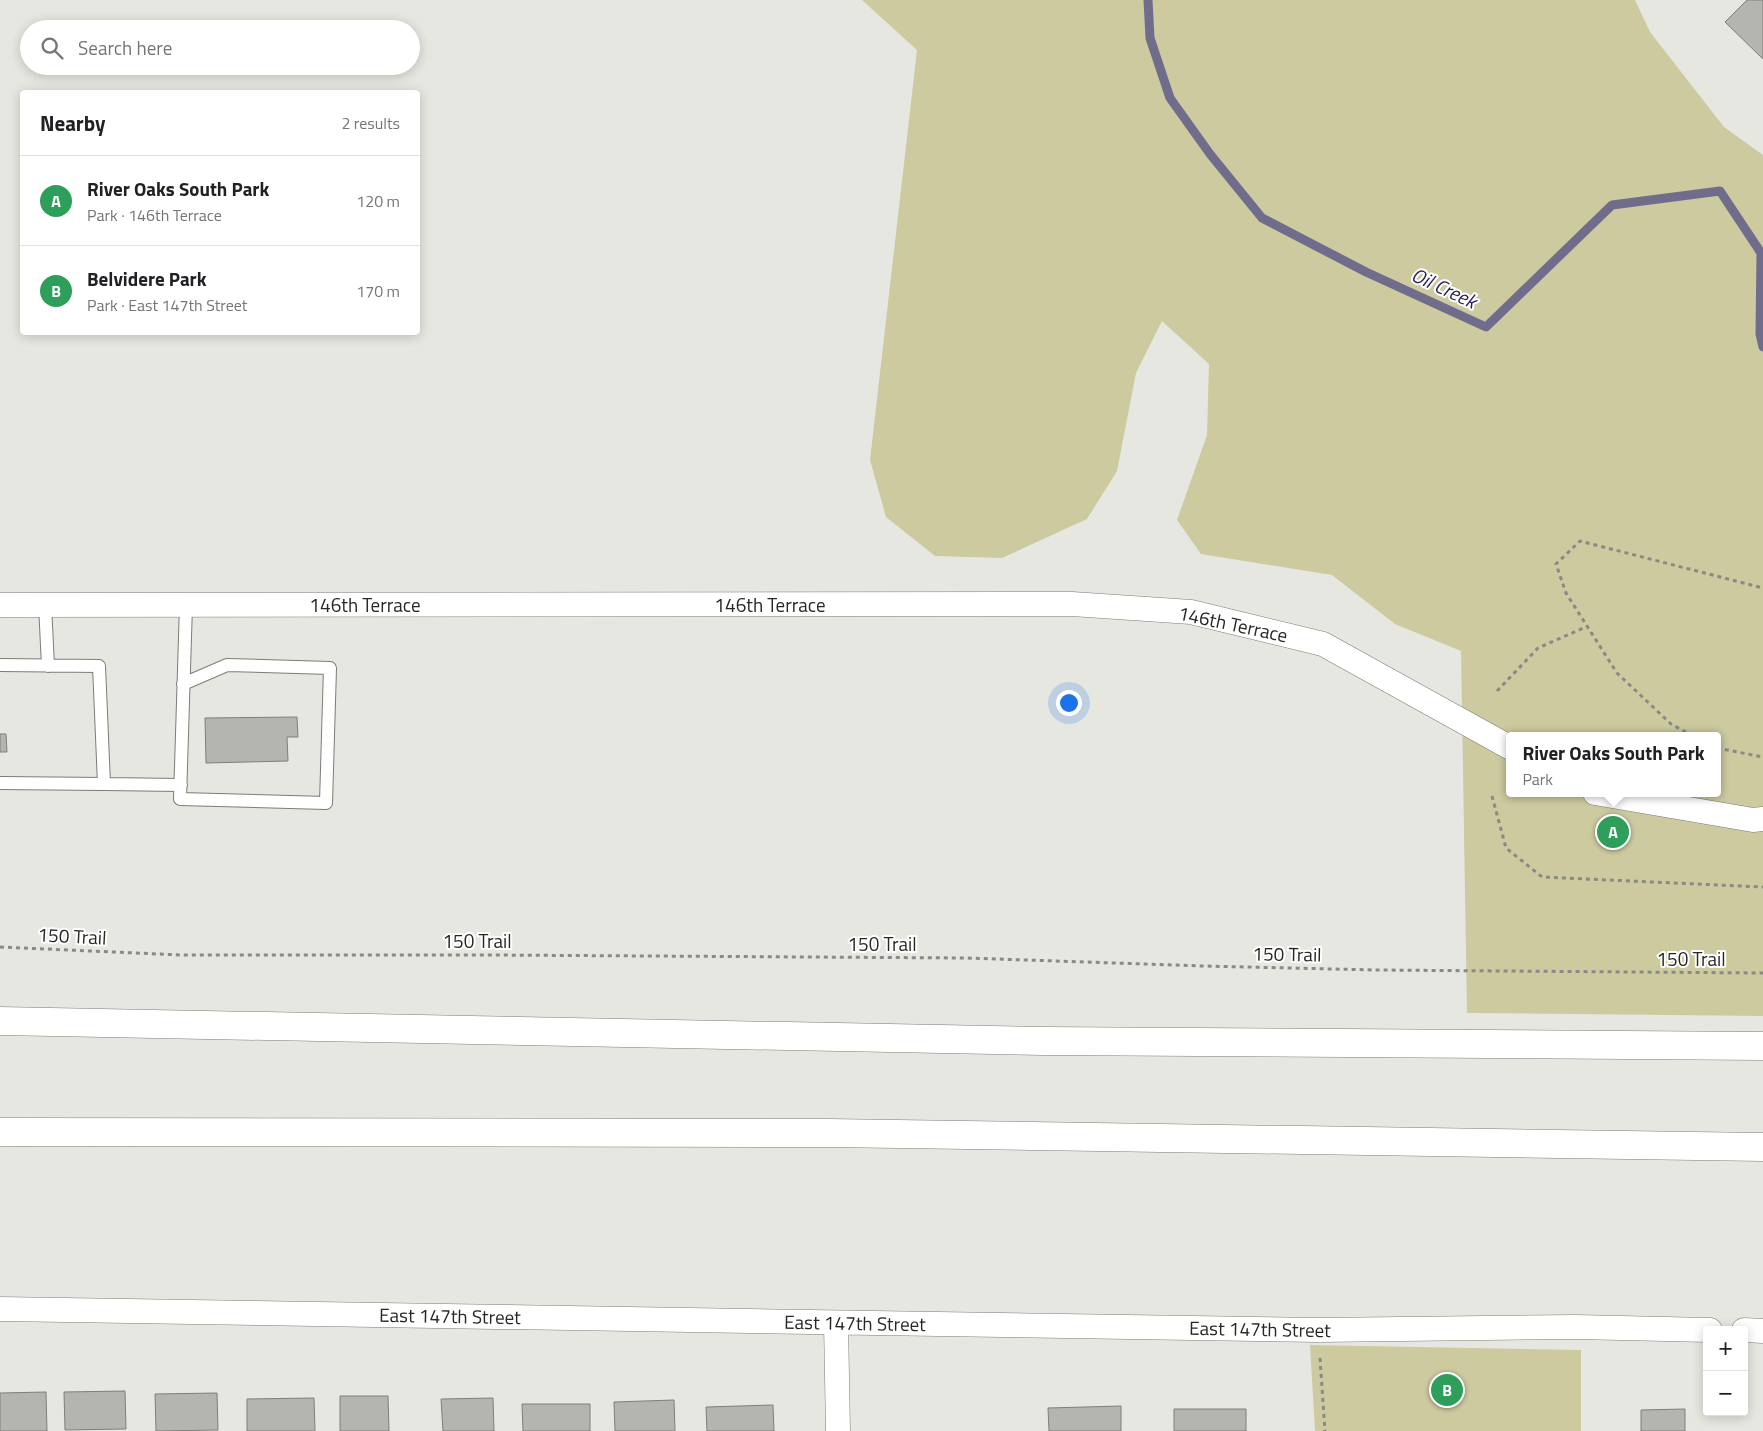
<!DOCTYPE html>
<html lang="en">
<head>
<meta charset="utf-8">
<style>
	body { margin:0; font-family:"Titillium Web",sans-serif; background:#f6f6f6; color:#202124 }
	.controls { position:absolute; right:15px; bottom:15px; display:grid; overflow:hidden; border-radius:5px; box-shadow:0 2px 12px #0003 }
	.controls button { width:45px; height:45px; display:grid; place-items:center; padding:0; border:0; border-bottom:1px solid #e0e0e0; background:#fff; color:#202124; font:25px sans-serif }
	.you { position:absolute; left:1068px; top:702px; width:18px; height:18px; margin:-12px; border:4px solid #fff; border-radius:50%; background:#1a73e8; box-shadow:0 0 0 8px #1a73e833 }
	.badge { display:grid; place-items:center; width:32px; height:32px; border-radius:50%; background:#7e64df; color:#fff; font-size:16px; font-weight:700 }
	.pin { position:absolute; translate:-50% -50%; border:2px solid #fff; box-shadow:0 1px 5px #0006 }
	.popup { position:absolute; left:1506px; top:732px; width:215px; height:65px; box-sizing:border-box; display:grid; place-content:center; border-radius:5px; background:#fff; filter:drop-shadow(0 1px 4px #0005); font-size:16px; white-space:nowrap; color:#757577 }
	.popup b { font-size:19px; color:#202124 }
	.popup::after { content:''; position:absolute; left:50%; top:100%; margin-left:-10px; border:10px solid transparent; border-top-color:#fff }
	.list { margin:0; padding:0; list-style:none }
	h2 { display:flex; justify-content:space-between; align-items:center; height:65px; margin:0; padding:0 20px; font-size:21px }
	h2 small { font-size:16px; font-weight:400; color:#757577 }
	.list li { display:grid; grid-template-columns:32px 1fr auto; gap:15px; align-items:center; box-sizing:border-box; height:90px; padding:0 20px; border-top:1px solid #e0e0e0 }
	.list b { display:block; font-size:19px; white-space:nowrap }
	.list p { margin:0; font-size:16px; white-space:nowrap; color:#757577 }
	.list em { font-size:16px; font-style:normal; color:#757577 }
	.icon { flex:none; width:28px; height:28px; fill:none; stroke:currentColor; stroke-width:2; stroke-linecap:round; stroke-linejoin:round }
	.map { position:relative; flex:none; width:1763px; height:1431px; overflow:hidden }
	.search { position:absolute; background:#fff; box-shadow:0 2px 12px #0003; left:20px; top:20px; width:400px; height:55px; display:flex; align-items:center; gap:12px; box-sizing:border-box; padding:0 18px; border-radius:28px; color:#757577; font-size:19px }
	.panel { position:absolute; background:#fff; box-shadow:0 2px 12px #0003; left:20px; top:90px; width:400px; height:245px; border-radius:5px }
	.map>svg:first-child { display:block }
	.green { fill:#cdcaa0; fill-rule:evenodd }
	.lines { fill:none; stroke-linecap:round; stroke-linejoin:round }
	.stream { stroke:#706d8c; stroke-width:9 }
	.building { fill:#b5b5b0; stroke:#7e7e7a }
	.service-casing { stroke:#7c7c78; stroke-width:14 }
	.minor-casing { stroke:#7c7c78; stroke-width:25 }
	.primary-casing { stroke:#7c7c78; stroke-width:29 }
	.path { stroke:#898985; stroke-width:3; stroke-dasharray:4 4; stroke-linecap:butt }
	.service { stroke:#fff; stroke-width:12 }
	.minor { stroke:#fff; stroke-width:24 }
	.primary { stroke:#fff; stroke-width:28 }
	.labels { text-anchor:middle; stroke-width:4; stroke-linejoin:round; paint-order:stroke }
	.street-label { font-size:19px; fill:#272725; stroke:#fff }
	.water-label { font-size:20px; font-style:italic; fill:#2b1f56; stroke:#fff }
</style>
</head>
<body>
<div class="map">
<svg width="1763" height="1431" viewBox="0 0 1763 1431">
	<rect width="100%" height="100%" fill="#e7e7e2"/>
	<path class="green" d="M 862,0 L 1635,0 L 1650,32 L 1724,127 L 1763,155 L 1763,1016 L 1467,1013 L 1461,651 L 1395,624 L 1332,575 L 1201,554 L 1177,520 L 1207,435 L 1209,364 L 1162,321 L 1136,373 L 1117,471 L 1087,519 L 1002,558 L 935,556 L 886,517 L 870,460 L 917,50 ZM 1509,736 L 1717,736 L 1717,793 L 1509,793 Z
		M 1310,1345 L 1581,1350 L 1581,1431 L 1315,1431 Z"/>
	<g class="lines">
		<path class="stream" d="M 1148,0 L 1150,38 L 1170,98 L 1210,154 L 1262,218 L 1366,272 L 1486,327 L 1612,205 L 1720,191 L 1761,253 L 1760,334 L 1763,347"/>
	</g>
	<path class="building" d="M 1747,0 L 1763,0 L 1763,59 L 1725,22 Z
		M 297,717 L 298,737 L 287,737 L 288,761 L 206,763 L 205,718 Z
		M 0,734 L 6,734 L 7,752 L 0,752 Z
		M 125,1391 L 126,1429 L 65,1430 L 64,1392 Z
		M 46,1392 L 47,1431 L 0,1431 L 0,1393 Z
		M 217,1393 L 218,1430 L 156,1431 L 155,1394 Z
		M 340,1396 L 388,1396 L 389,1431 L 340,1431 Z
		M 314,1398 L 315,1431 L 247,1431 L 247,1399 Z
		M 493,1398 L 494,1431 L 443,1431 L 441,1399 Z
		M 674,1400 L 675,1431 L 615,1431 L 614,1402 Z
		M 522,1404 L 590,1404 L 590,1431 L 523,1431 Z
		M 773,1405 L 774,1431 L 707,1431 L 706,1407 Z
		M 1121,1406 L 1121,1431 L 1049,1431 L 1048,1408 Z
		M 1174,1409 L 1246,1409 L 1246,1431 L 1174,1431 Z
		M 1685,1409 L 1685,1431 L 1641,1431 L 1641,1410 Z"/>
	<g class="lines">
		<g class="service-casing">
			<path id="service" d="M 45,605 L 48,666
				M 0,665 L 99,666 L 104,784 L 0,783
				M 183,684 L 227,665 L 330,668 L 326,803 L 180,799 L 186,605
				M 104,784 L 181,785"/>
		</g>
		<g class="minor-casing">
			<path id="minor" d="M 0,605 L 1072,604 L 1191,612 L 1323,644 L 1509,747
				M 1595,793 L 1753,820 L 1763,819
				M 0,1309 L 1318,1330 L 1576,1327 L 1710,1330
				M 836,1323 L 838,1431
				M 1744,1330 L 1763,1331"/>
		</g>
		<g class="primary-casing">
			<path id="primary" d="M 0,1021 L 1043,1041 L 1763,1046
				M 0,1132 L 829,1133 L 1763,1147"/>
		</g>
		<path class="path" d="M 1497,691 L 1538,648 L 1588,626
			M 1693,736 L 1671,724 L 1617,673 L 1566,593 L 1556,564 L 1580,541 L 1763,588
			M 1717,748 L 1763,757
			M 1492,796 L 1506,848 L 1542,877 L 1763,887
			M 0,947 L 181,955 L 489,955 L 967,958 L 1203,966 L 1376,970 L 1763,973
			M 1320,1358 L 1325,1431"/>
		<use href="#service" class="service"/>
		<use href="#minor" class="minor"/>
		<use href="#primary" class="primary"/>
	</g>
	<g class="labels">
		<g class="street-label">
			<text x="365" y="612">146th Terrace</text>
			<text x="770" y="612">146th Terrace</text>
			<text transform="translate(1233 624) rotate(12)" y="7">146th Terrace</text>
			<text transform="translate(72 936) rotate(3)" y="7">150 Trail</text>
			<text x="477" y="948">150 Trail</text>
			<text x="882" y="951">150 Trail</text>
			<text transform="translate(1287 954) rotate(1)" y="7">150 Trail</text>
			<text x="1691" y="966">150 Trail</text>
			<text transform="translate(450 1316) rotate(1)" y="7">East 147th Street</text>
			<text transform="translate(855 1323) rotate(1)" y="7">East 147th Street</text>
			<text transform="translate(1260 1329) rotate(1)" y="7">East 147th Street</text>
		</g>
		<g class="water-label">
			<text transform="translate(1444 288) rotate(25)" y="7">Oil Creek</text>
		</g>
	</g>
</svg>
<div class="controls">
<button>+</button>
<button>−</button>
</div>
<div class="you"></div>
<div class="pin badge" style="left:1613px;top:832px;background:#2e9e5b">A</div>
<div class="popup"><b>River Oaks South Park</b>Park</div>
<div class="pin badge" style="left:1447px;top:1390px;background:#2e9e5b">B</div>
<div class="search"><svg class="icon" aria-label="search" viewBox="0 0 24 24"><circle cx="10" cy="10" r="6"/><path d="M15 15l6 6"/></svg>Search here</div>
<section class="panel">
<h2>Nearby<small>2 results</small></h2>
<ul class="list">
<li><span class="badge" style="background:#2e9e5b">A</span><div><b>River Oaks South Park</b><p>Park · 146th Terrace</p></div><em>120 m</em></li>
<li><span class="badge" style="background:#2e9e5b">B</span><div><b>Belvidere Park</b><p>Park · East 147th Street</p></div><em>170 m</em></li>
</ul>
</section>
</div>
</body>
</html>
